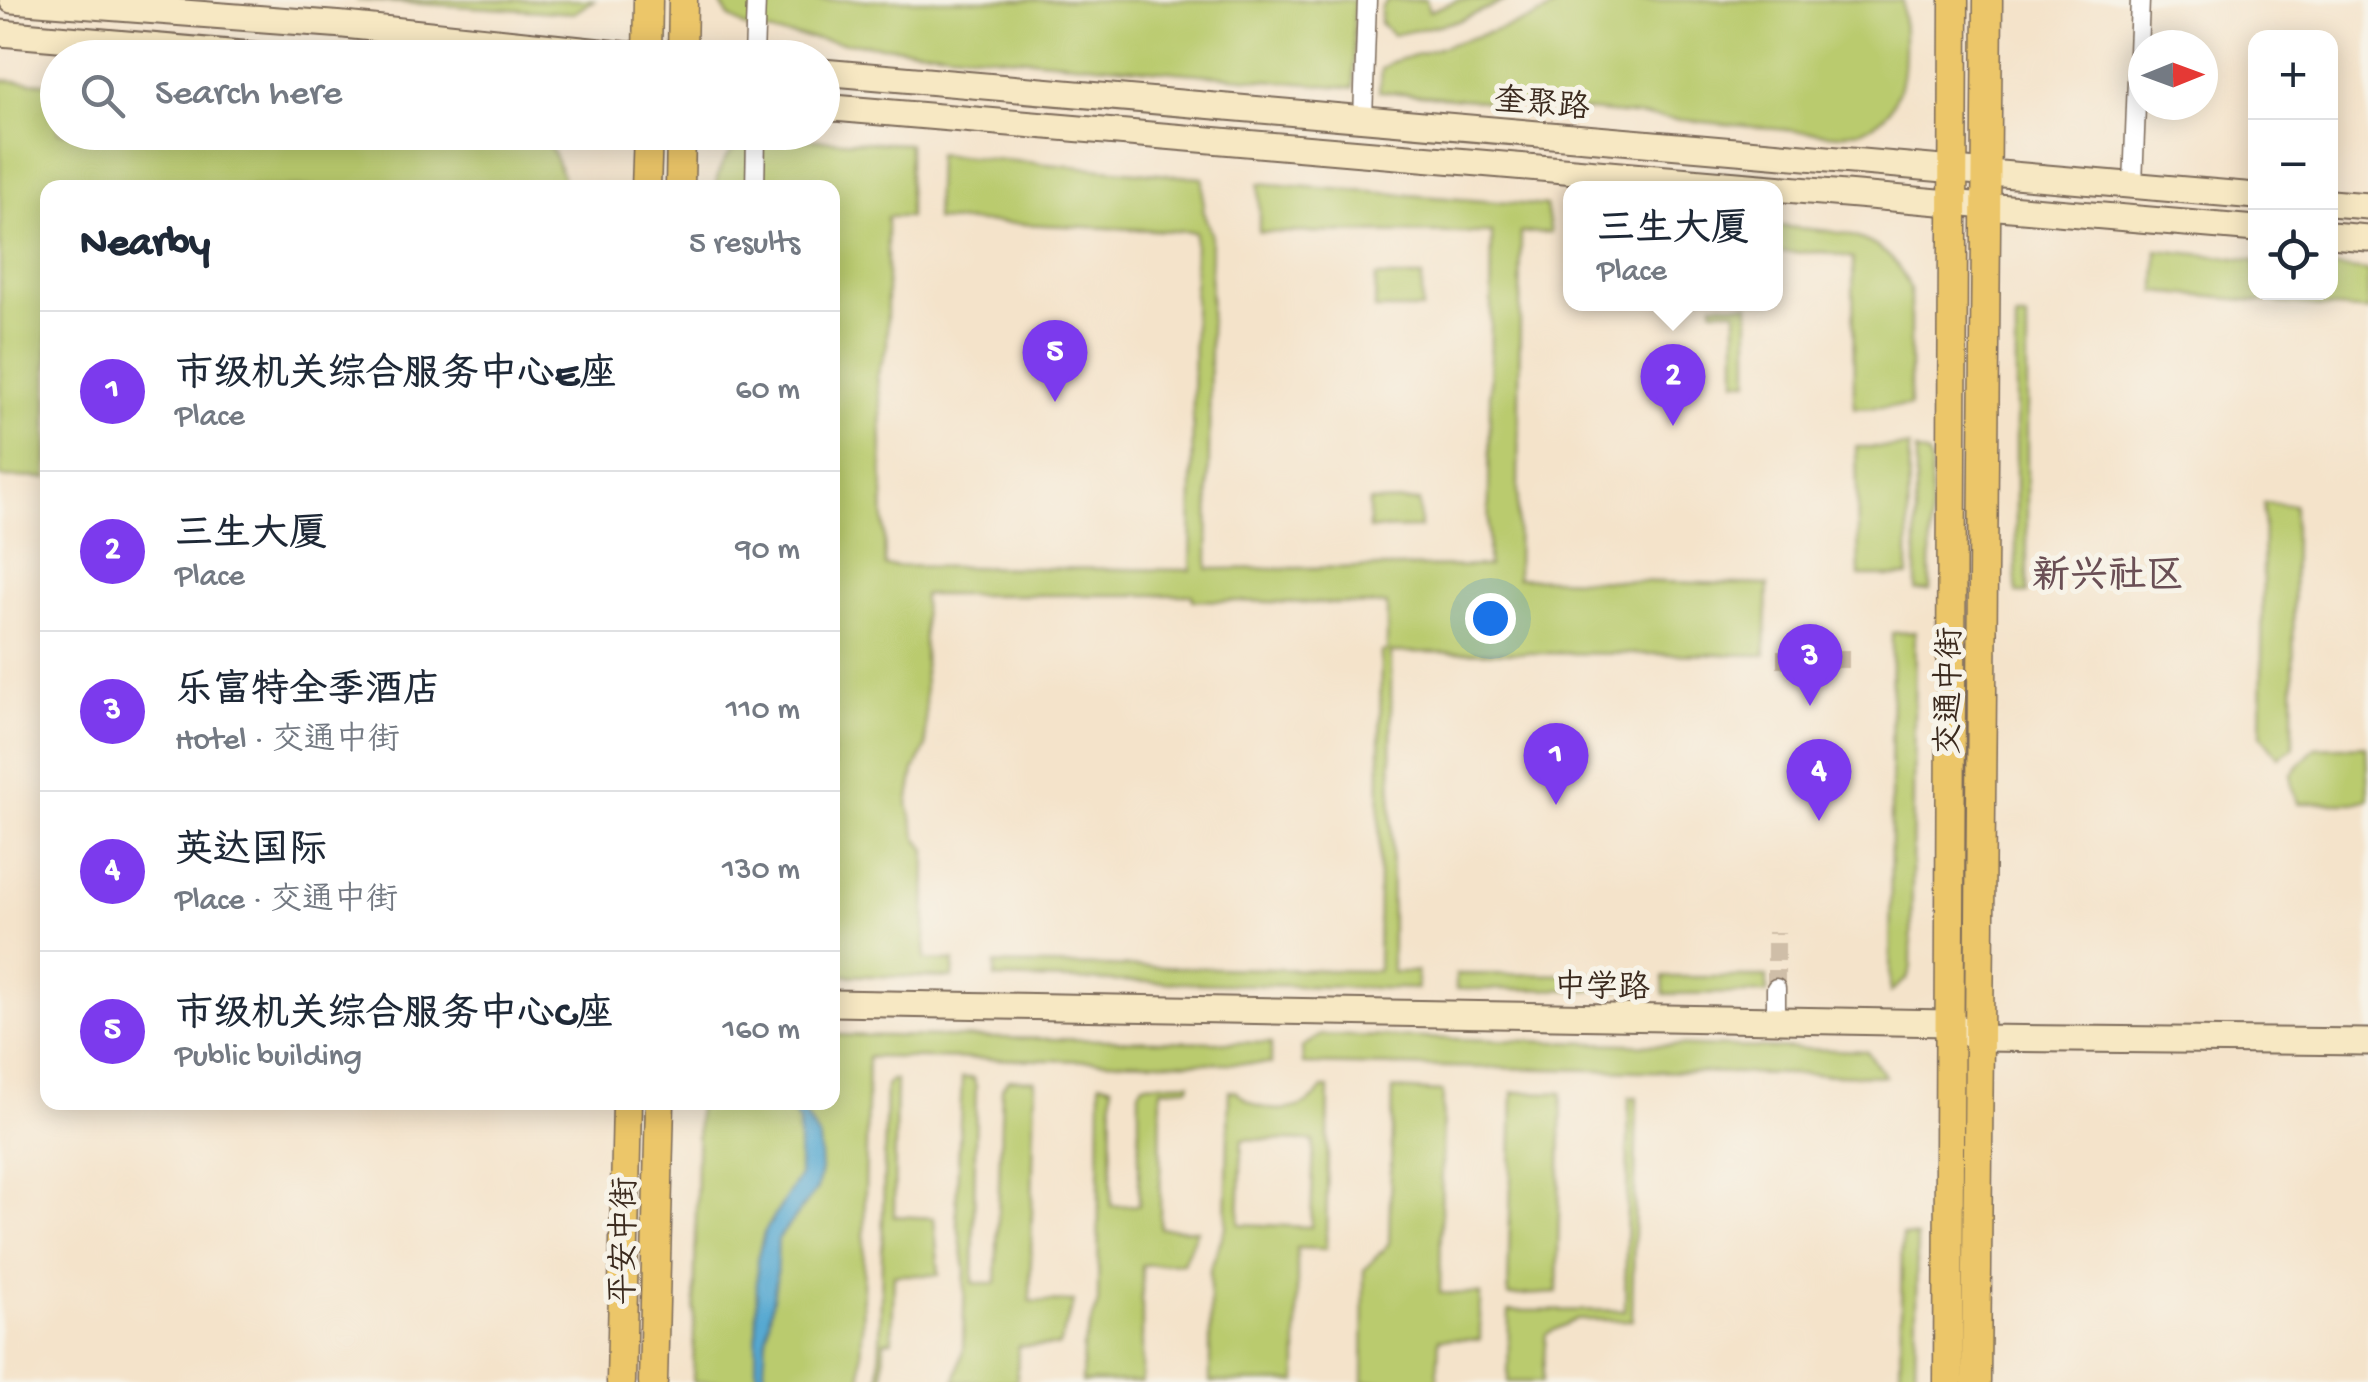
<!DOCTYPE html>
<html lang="en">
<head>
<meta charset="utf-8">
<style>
	body { margin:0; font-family:"Gochi Hand","LXGW WenKai TC",sans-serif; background:#f2f2f3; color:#1f2937 }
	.controls { position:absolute; right:30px; top:30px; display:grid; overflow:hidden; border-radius:20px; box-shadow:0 5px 25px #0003 }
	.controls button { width:90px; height:90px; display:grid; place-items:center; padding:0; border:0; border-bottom:2px solid #e0e1e3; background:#fff; color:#1f2937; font:50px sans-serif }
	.compass { position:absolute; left:2128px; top:30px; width:90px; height:90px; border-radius:50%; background:#fff; box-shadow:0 5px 25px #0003; rotate:89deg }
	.you { position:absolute; left:1490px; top:618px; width:35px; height:35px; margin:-25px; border:8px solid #fff; border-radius:50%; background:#1a73e8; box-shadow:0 0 0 15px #1a73e833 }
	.badge { display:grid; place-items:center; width:65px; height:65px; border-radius:50%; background:#7c3aed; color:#fff; font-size:32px; font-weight:700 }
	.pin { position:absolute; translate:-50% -82px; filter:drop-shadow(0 2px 5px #0008) }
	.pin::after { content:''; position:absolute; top:52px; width:35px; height:30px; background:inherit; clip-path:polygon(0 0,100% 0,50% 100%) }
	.popup { position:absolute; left:1563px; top:181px; width:220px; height:130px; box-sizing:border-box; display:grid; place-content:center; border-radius:20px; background:#fff; filter:drop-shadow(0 2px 8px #0005); font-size:32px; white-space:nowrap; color:#747a83 }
	.popup b { font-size:38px; color:#1f2937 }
	.popup::after { content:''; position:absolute; left:50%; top:100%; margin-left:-20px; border:20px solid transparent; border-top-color:#fff }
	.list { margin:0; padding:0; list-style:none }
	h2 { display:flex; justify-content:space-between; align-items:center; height:130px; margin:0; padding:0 40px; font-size:42px }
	h2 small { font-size:32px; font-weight:400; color:#747a83 }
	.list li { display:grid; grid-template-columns:65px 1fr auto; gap:30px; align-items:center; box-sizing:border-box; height:160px; padding:0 40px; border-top:2px solid #e0e1e3 }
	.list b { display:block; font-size:38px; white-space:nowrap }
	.list p { margin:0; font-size:32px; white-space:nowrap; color:#747a83 }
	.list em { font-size:32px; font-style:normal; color:#747a83 }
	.icon { flex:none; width:55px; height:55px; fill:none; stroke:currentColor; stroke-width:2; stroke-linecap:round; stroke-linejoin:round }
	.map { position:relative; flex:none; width:2368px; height:1382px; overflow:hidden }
	.search { position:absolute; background:#fff; box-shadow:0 5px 25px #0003; left:40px; top:40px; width:800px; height:110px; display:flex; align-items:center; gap:25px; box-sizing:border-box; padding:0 35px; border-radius:55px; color:#747a83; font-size:38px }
	.panel { position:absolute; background:#fff; box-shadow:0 5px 25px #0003; left:40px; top:180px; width:800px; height:930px; border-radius:20px }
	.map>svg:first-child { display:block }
	.green { fill:#bacb6e; stroke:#7a7a46; stroke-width:2.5; fill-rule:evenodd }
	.water { fill:#56a9d1; stroke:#486a78; stroke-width:2.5 }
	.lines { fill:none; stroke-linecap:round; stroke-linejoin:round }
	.street-tunnel { stroke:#cfbea8; stroke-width:18; stroke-dasharray:18 9; stroke-linecap:butt }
	.street-casing { stroke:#7c6b5a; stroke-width:21 }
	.secondary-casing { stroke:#7c6b5a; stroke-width:29 }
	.primary-casing { stroke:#7c6b5a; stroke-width:31 }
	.street { stroke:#fff; stroke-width:18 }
	.secondary { stroke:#f7e8c3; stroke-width:25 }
	.primary { stroke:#ecc669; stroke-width:28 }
	.labels { text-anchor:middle; stroke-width:10; stroke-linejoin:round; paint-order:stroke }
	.street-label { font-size:32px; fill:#3b2a1e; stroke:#f7f3e8 }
	.quarter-label { font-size:38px; font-weight:bold; fill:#6a4f55; stroke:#f7f3e8 }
</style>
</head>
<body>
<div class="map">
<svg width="2368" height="1382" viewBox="0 0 2368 1382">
	<rect width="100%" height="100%" fill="#f7f3e8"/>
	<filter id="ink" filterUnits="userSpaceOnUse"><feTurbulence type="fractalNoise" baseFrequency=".01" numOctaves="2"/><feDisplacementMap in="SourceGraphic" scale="20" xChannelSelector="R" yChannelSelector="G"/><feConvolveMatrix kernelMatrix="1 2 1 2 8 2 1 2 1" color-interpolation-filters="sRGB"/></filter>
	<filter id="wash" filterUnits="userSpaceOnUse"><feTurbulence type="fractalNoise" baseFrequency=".0048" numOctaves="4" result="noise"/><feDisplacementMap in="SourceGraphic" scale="40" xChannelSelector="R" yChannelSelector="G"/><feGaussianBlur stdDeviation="2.25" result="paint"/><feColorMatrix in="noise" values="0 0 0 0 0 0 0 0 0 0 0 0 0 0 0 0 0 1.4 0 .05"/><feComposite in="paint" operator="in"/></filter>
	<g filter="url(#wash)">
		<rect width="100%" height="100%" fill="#f4e3ca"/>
		<path class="green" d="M 356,0 L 594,0 L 574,13 Z
			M 718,0 L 1354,0 L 1354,88 L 847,43 L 750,30 L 729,17 Z
			M 1388,0 L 1426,0 L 1429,11 L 1459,0 L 1507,0 L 1458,21 L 1393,35 L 1381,24 L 1381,8 Z
			M 1569,0 L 1903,0 C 1903,39 1913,97 1876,123 C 1866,130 1851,132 1838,135 L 1379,91 L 1381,69 L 1392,62 L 1530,20 Z
			M 0,80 L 57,84 L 58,132 L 539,133 L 553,152 L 567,187 L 48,188 L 47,478 L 0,477 Z
			M 752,137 L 909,144 L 909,217 L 887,217 L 887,346 L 877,376 L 881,407 L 885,566 L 1191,570 L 1195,232 L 935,220 L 937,154 L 1203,178 L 1203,211 L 1211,233 L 1208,569 L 1488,566 L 1492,233 L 1259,232 L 1259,183 L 1546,206 L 1551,232 L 1521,233 L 1517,578 L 1768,585 L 1765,655 L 1391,652 L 1392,972 L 1417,972 L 1417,989 L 995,978 L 995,964 L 1378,971 L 1381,652 L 1387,651 L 1387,605 L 1193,600 L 1192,595 L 923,595 L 926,747 L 914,771 L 908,804 L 917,838 L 926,850 L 925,960 L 954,961 L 953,978 L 833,975 L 832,188 L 716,188 C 717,163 731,148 752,137 Z
			M 1776,226 C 1829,231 1888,229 1910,289 L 1910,406 L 1854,408 L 1853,258 L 1824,252 L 1776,253 Z
			M 2157,250 L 2255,260 L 2256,292 L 2330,292 L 2331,267 L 2368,271 L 2368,311 L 2156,292 Z
			M 1376,277 L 1422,277 L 1422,309 L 1375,309 Z
			M 1713,304 L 1749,304 L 1749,381 L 1736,381 L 1736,310 L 1713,310 Z
			M 2016,319 L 2027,319 L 2027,594 L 2016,593 Z
			M 1856,447 L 1909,447 L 1908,576 L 1859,576 Z
			M 1916,451 L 1928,455 L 1931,466 L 1930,590 L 1916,591 Z
			M 1419,501 L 1420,528 L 1369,529 L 1369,502 Z
			M 2264,503 L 2294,505 L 2293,748 L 2278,757 L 2261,735 Z
			M 1915,632 L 1911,967 L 1907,979 L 1890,992 L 1892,633 Z
			M 2366,746 L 2368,799 L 2354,803 L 2298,803 L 2292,788 L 2291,774 L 2315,748 Z
			M 1456,974 L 1622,975 L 1621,990 L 1456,989 Z
			M 1663,977 L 1767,977 L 1767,993 L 1664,994 Z
			M 833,1035 L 1271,1043 L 1271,1064 L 868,1057 L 861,1382 L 693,1382 L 698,1103 L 832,1102 Z
			M 1321,1035 L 1867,1051 L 1885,1076 L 1303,1064 L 1302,1047 Z
			M 962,1078 L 973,1078 L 976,1086 L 973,1283 L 996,1283 L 1002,1088 L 1008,1079 L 1035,1080 L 1030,1301 L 1074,1302 L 1059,1346 L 1018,1346 L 1017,1382 L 955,1382 L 963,1350 L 965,1269 L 956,1212 Z
			M 891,1080 L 896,1080 L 894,1216 L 934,1218 L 939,1275 L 894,1275 L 892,1340 L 884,1341 L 883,1382 L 879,1382 L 886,1085 Z
			M 1100,1082 L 1112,1086 L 1111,1206 L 1139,1205 L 1139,1091 L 1143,1084 L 1190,1082 L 1189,1087 L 1161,1089 L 1160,1228 L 1197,1230 L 1183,1263 L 1142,1265 L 1142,1382 L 1082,1382 L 1083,1347 L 1098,1303 Z
			M 1323,1088 L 1329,1088 L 1326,1249 L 1297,1248 L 1297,1382 L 1210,1382 L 1210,1270 L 1226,1226 L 1229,1091 L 1236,1091 C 1260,1116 1302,1117 1323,1088 ZM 1242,1139 L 1314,1141 L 1311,1227 L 1239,1224 Z
			M 1393,1089 L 1443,1092 L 1440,1293 L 1480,1294 L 1480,1340 L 1439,1339 L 1437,1382 L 1363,1382 L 1364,1270 L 1389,1243 Z
			M 1513,1092 L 1562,1093 L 1557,1293 L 1508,1296 Z
			M 1629,1097 L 1637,1097 L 1632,1320 L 1575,1320 L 1546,1334 L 1542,1382 L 1508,1382 L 1509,1311 L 1625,1310 Z
			M 1902,1235 L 1917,1237 L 1915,1382 L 1900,1382 Z"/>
		<path class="water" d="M 789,1103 L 798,1103 L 819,1138 L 821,1170 L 817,1189 L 778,1239 L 776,1280 L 766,1339 L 764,1368 L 768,1382 L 760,1382 L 756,1368 L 757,1260 L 764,1233 L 799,1177 L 799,1123 Z"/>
	</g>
	<g filter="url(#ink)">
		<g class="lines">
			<path class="street-tunnel" d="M 1777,659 L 1854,659
				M 1776,988 L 1776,932"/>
			<g class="street-casing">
				<path id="street" d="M 754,58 L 756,0
					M 1363,119 L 1367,0
					M 2133,185 L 2140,0
					M 755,188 L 756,137
					M 1776,988 L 1776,1020"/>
			</g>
			<g class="secondary-casing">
				<path id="secondary" d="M 12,0 L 344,25 L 658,58
					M 0,33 L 288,58
					M 822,72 L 2256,196
					M 822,107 L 2256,229
					M 2330,203 L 2368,206
					M 2330,235 L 2368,238
					M 832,1003 L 1949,1023 L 1979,1038 L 2368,1042"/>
			</g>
			<g class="primary-casing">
				<path id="primary" d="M 647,58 L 648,0
					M 682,58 L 683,0
					M 646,188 L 648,132
					M 680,188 L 681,132
					M 621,1382 L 627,1102
					M 653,1382 L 660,1102
					M 1948,1382 L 1954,0
					M 1976,1382 L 1988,0"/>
			</g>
			<use href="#street" class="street"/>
			<use href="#secondary" class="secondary"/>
			<use href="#primary" class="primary"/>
		</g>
	</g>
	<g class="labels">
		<g class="street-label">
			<text transform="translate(1542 102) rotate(5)" y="11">奎聚路</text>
			<text transform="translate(1947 691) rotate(-89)" y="11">交通中街</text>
			<text transform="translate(1602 985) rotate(1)" y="11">中学路</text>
			<text transform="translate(622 1241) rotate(-89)" y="11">平安中街</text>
		</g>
		<g class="quarter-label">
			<text x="2108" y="586">新兴社区</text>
		</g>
	</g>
</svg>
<div class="controls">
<button>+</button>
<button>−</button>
<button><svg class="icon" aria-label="locate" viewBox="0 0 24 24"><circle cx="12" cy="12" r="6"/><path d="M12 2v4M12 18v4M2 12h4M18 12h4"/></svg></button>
</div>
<svg class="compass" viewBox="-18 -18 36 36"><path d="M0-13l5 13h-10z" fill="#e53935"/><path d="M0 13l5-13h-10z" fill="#747a83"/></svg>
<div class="you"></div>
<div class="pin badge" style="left:1556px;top:805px">1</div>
<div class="pin badge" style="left:1673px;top:426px">2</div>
<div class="popup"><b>三生大厦</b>Place</div>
<div class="pin badge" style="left:1810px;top:706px">3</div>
<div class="pin badge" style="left:1819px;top:821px">4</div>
<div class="pin badge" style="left:1055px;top:402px">5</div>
<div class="search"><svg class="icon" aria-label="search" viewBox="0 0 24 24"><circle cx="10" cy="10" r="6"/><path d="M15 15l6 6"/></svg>Search here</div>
<section class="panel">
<h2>Nearby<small>5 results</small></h2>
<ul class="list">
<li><span class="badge">1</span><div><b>市级机关综合服务中心E座</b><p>Place</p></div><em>60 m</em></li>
<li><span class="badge">2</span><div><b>三生大厦</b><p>Place</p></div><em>90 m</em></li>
<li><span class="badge">3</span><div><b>乐富特全季酒店</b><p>Hotel · 交通中街</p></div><em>110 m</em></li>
<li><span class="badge">4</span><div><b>英达国际</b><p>Place · 交通中街</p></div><em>130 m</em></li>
<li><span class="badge">5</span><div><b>市级机关综合服务中心C座</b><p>Public building</p></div><em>160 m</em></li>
</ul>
</section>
</div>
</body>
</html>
